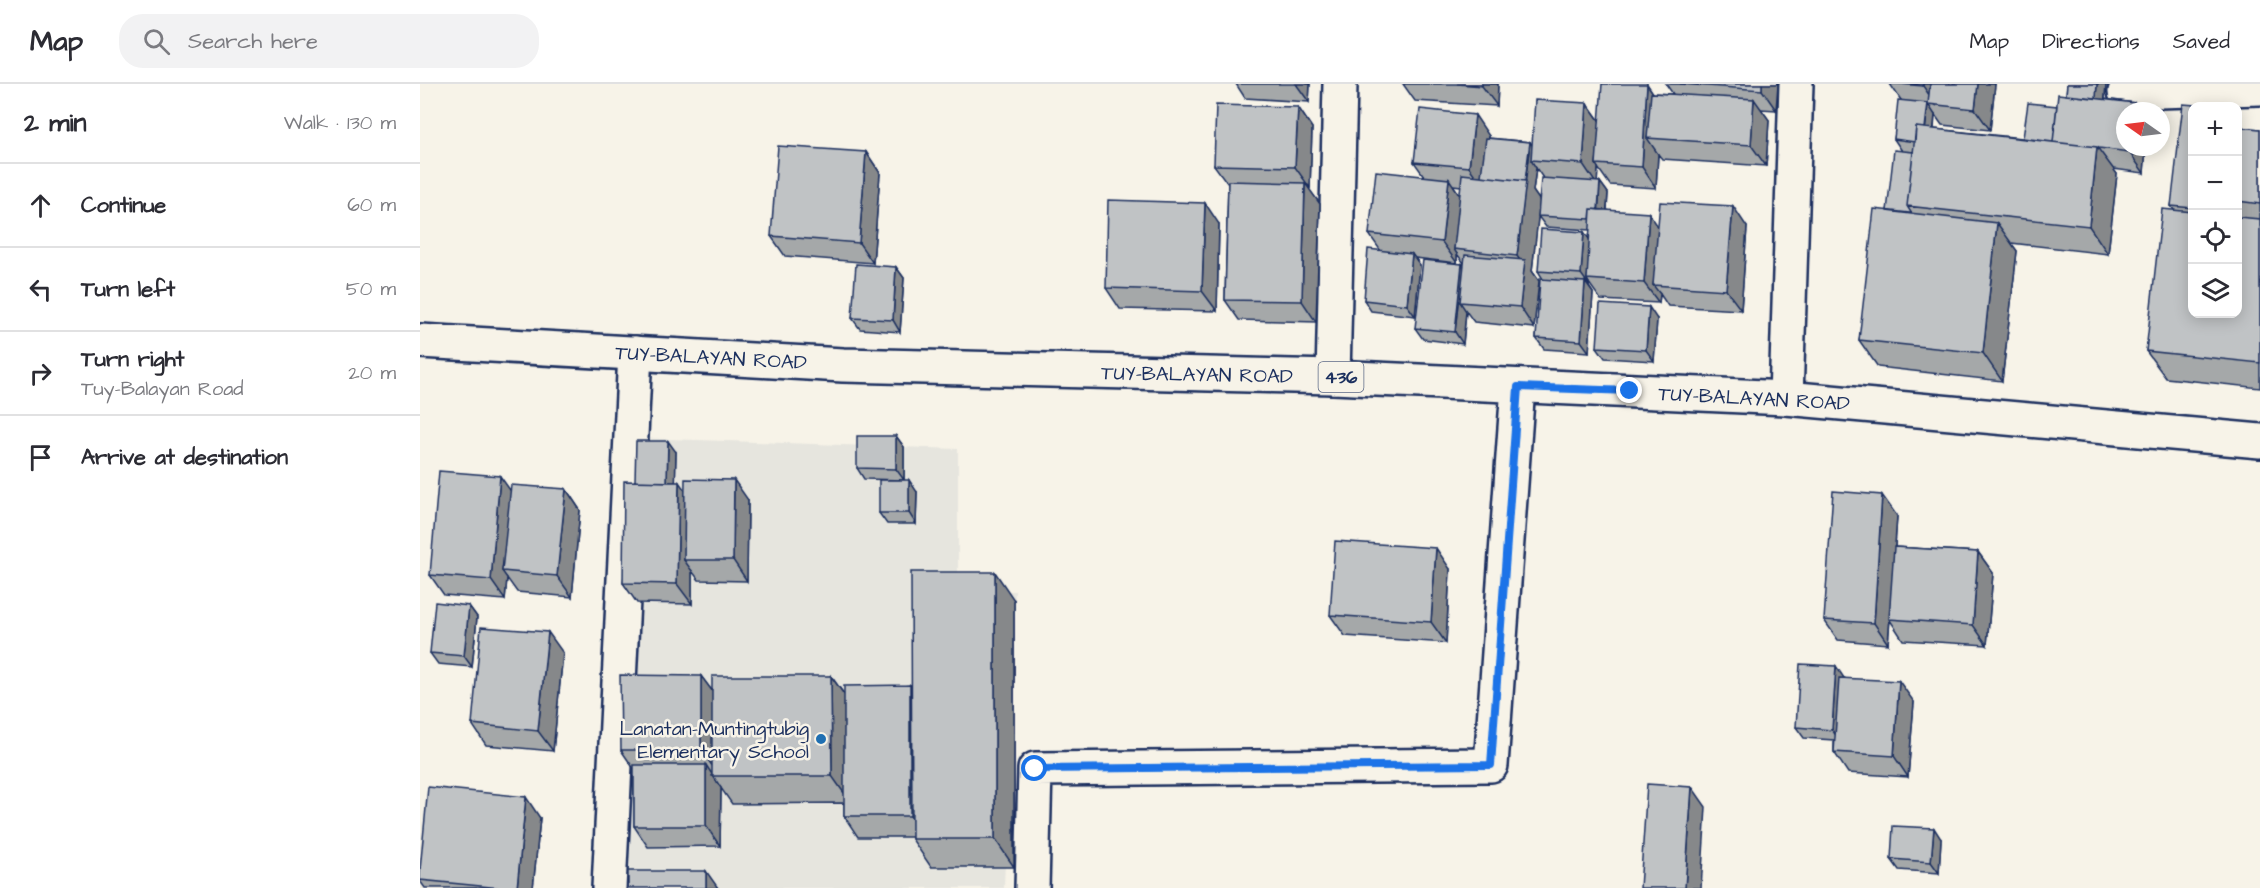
<!DOCTYPE html>
<html lang="en">
<head>
<meta charset="utf-8">
<style>
	body { margin:0; font-family:"Architects Daughter",sans-serif; background:#f2f2f3; color:#2b2b33 }
	.controls { position:absolute; right:18px; top:18px; display:grid; overflow:hidden; border-radius:12px; box-shadow:0 3px 15px #0003 }
	.controls button { width:54px; height:54px; display:grid; place-items:center; padding:0; border:0; border-bottom:2px solid #e1e1e2; background:#fff; color:#2b2b33; font:30px sans-serif }
	.compass { position:absolute; left:1696px; top:18px; width:54px; height:54px; border-radius:50%; background:#fff; box-shadow:0 3px 15px #0003; rotate:284deg }
	.stop { position:absolute; width:18px; height:18px; margin:-14px; border:4px solid #1a73e8; border-radius:50%; background:#fff }
	.stop.end { background:#1a73e8; border-color:#fff; box-shadow:0 2px 6px #0008 }
	.list { margin:0; padding:0; list-style:none }
	h2 { display:flex; justify-content:space-between; align-items:center; height:78px; margin:0; padding:0 24px; font-size:26px }
	h2 small { font-size:20px; font-weight:400; color:#7c7c81 }
	.list li { display:grid; grid-template-columns:39px 1fr auto; gap:18px; align-items:center; box-sizing:border-box; height:84px; padding:0 24px; border-top:2px solid #e1e1e2 }
	.list b { display:block; font-size:22px; white-space:nowrap }
	.list p { margin:0; font-size:20px; white-space:nowrap; color:#7c7c81 }
	.list em { font-size:20px; font-style:normal; color:#7c7c81 }
	.icon { flex:none; width:33px; height:33px; fill:none; stroke:currentColor; stroke-width:2; stroke-linecap:round; stroke-linejoin:round }
	.map { position:relative; flex:none; width:1840px; height:804px; overflow:hidden }
	header { display:flex; align-items:center; gap:36px; box-sizing:border-box; height:84px; padding:0 30px; background:#fff; border-bottom:2px solid #e1e1e2 }
	header strong { font-size:28px }
	nav { display:flex; gap:33px; margin-inline-start:auto; font-size:21px }
	.search { width:420px; height:54px; background:#f2f2f3; display:flex; align-items:center; gap:15px; box-sizing:border-box; padding:0 21px; border-radius:24px; color:#7c7c81; font-size:22px }
	main { display:flex }
	aside { flex:1; background:#fff }
	.map>svg:first-child { display:block }
	.built { fill:#e6e5de }
	.lines { fill:none; stroke-linecap:round; stroke-linejoin:round }
	.minor-casing { stroke:#1b2f5e; stroke-width:38 }
	.major-casing { stroke:#1b2f5e; stroke-width:38 }
	.minor { stroke:#f7f3e8; stroke-width:33 }
	.major { stroke:#f7f3e8; stroke-width:33 }
	.wall { fill:#a5a8a9; stroke:#1b2f5e; stroke-width:1.5; fill-rule:evenodd }
	.shaded-wall { fill:#86888a; stroke:#1b2f5e; stroke-width:1.5 }
	.building { fill:#c0c3c5; stroke:#1b2f5e; stroke-width:1.5 }
	.route { stroke:#1a73e8; stroke-width:8 }
	.poi-dot { fill:#1f6fb2; stroke:#f7f3e8; stroke-width:2 }
	.labels { text-anchor:middle; stroke-width:5; stroke-linejoin:round; paint-order:stroke }
	.shield { fill:#f7f3e8; stroke:#5d6a87; stroke-width:1.5 }
	.shield-label { font-size:18px; font-weight:bold; fill:#1b2f5e }
	.street-label { font-size:20px; fill:#1b2f5e; stroke:#f7f3e8 }
	.poi-label { font-size:20px; fill:#1b2f5e; stroke:#f7f3e8; text-anchor:end }
</style>
</head>
<body>
<header>
<strong>Map</strong>
<div class="search"><svg class="icon" aria-label="search" viewBox="0 0 24 24"><circle cx="10" cy="10" r="6"/><path d="M15 15l6 6"/></svg>Search here</div>
<nav><a>Map</a><a>Directions</a><a>Saved</a></nav>
</header>
<main>
<aside>
<h2>2 min<small>Walk · 130 m</small></h2>
<ul class="list">
<li><svg class="icon" aria-label="ahead" viewBox="0 0 24 24"><path d="M12 20V5M6 11l6-6 6 6"/></svg><div><b>Continue</b></div><em>60 m</em></li>
<li><svg class="icon" aria-label="left" viewBox="0 0 24 24"><path d="M17 20v-9H6M10 6l-5 5 5 5"/></svg><div><b>Turn left</b></div><em>50 m</em></li>
<li><svg class="icon" aria-label="right" viewBox="0 0 24 24"><path d="M7 20v-9h11M14 6l5 5-5 5"/></svg><div><b>Turn right</b><p>Tuy-Balayan Road</p></div><em>20 m</em></li>
<li><svg class="icon" aria-label="arrive" viewBox="0 0 24 24"><path d="M6 21V4h12l-3 4 3 4H6"/></svg><div><b>Arrive at destination</b></div></li>
</ul>
</aside>
<div class="map">
<svg width="1840" height="804" viewBox="0 0 1840 804">
	<rect width="100%" height="100%" fill="#f7f3e8"/>
	<filter id="ink" filterUnits="userSpaceOnUse"><feTurbulence type="fractalNoise" baseFrequency=".0167" numOctaves="2"/><feDisplacementMap in="SourceGraphic" scale="12" xChannelSelector="R" yChannelSelector="G"/><feConvolveMatrix kernelMatrix="1 2 1 2 8 2 1 2 1" color-interpolation-filters="sRGB"/></filter>
	<g filter="url(#ink)">
		<path class="built" d="M 217,354 L 538,365 L 538,506 L 595,507 L 584,804 L 209,804 Z"/>
		<g class="lines">
			<g class="minor-casing">
				<path id="minor" d="M 1705,8 L 1840,4
					M 913,293 L 920,0
					M 1366,314 L 1376,0
					M 189,804 L 215,269
					M 612,804 L 615,685 L 1071,681 L 1098,302"/>
			</g>
			<g class="major-casing">
				<path id="major" d="M 0,257 L 423,281 L 913,293 L 1366,314 L 1840,357"/>
			</g>
			<use href="#minor" class="minor"/>
			<use href="#major" class="major"/>
		</g>
		<path class="wall" d="M 816,0 L 890,0 L 889,18 L 825,14 Z
			M 983,0 L 1078,0 L 1077,22 L 995,17 Z
			M 1227,0 L 1233,9 L 1253,10 L 1246,0 L 1358,0 L 1356,26 L 1341,25 L 1349,36 L 1346,82 L 1242,75 L 1238,70 L 1236,104 L 1190,101 L 1178,84 L 1177,98 L 1180,98 L 1188,109 L 1187,126 L 1238,142 L 1327,143 L 1321,226 L 1248,222 L 1240,210 L 1239,219 L 1181,216 L 1169,199 L 1169,201 L 1168,201 L 1173,209 L 1169,268 L 1124,265 L 1116,254 L 1123,195 L 1118,187 L 1164,148 L 1169,155 L 1170,146 L 1126,143 L 1118,132 L 1112,187 L 1119,197 L 1114,244 L 1054,238 L 1046,227 L 1043,260 L 1003,255 L 995,244 L 1042,180 L 1043,182 L 1044,179 L 1037,170 L 1037,179 L 995,174 L 1000,181 L 995,232 L 951,227 L 944,216 L 961,167 L 949,150 L 1004,92 L 994,78 L 1069,52 L 1069,54 L 1110,58 L 1112,61 L 1167,19 L 1179,36 ZM 1116,84 L 1123,94 L 1119,116 L 1113,107 ZM 1033,101 L 1041,102 L 1040,111 Z
			M 1470,0 L 1575,0 L 1570,46 L 1522,41 L 1515,31 L 1514,45 L 1603,54 L 1637,22 L 1646,11 L 1647,0 L 1686,0 L 1685,15 L 1715,19 L 1721,27 L 1705,27 L 1726,63 L 1724,89 L 1693,85 L 1697,90 L 1688,170 L 1591,159 L 1597,167 L 1582,297 L 1458,283 L 1439,256 L 1467,127 L 1482,67 L 1474,55 L 1481,16 Z
			M 1773,22 L 1773,230 L 1818,230 L 1818,43 L 1840,45 L 1840,304 L 1746,294 L 1726,267 L 1754,126 L 1751,122 Z
			M 878,23 L 892,44 L 890,104 L 888,104 L 900,120 L 896,238 L 819,236 L 805,216 L 808,100 L 794,81 Z
			M 446,68 L 460,89 L 453,179 L 365,172 L 351,152 Z
			M 799,140 L 797,227 L 700,225 L 686,204 Z
			M 476,183 L 484,194 L 480,248 L 440,245 L 432,234 Z
			M 1237,235 L 1234,277 L 1185,274 L 1177,263 Z
			M 476,352 L 484,363 L 484,396 L 444,395 L 437,384 Z
			M 256,368 L 255,398 L 265,407 L 328,416 L 327,497 L 279,496 L 272,487 L 272,520 L 217,519 L 203,499 L 215,397 Z
			M 146,405 L 160,426 L 152,513 L 97,508 L 87,494 L 85,516 L 24,511 L 10,491 L 90,407 Z
			M 497,408 L 496,440 L 467,440 L 459,429 Z
			M 1477,432 L 1475,463 L 1558,468 L 1573,489 L 1567,561 L 1483,556 L 1470,536 L 1468,560 L 1418,556 L 1404,536 Z
			M 1030,485 L 1026,559 L 925,552 L 910,531 Z
			M 594,516 L 594,783 L 511,783 L 492,755 L 492,753 L 438,753 L 424,732 L 424,719 L 312,720 L 301,704 L 300,762 L 228,763 L 214,742 L 214,685 L 201,666 L 281,592 L 292,607 L 411,592 L 424,610 L 490,601 L 491,603 Z
			M 49,522 L 57,533 L 52,583 L 18,580 L 10,569 Z
			M 143,569 L 133,667 L 66,661 L 52,640 Z
			M 1424,594 L 1494,618 L 1488,693 L 1428,689 L 1414,668 L 1414,656 L 1384,654 L 1376,643 Z
			M 120,734 L 113,804 L 5,804 L 0,797 L 0,786 Z
			M 1521,755 L 1519,789 L 1479,786 L 1471,775 Z"/>
		<path class="shaded-wall" d="M 876,0 L 890,0 L 889,18 Z
			M 1062,0 L 1078,0 L 1077,22 L 1062,2 Z
			M 1227,0 L 1241,21 L 1227,54 L 1238,70 L 1236,104 L 1222,83 Z
			M 1342,0 L 1358,0 L 1356,26 L 1342,6 Z
			M 1503,0 L 1520,0 L 1516,21 L 1503,2 Z
			M 1558,0 L 1575,0 L 1570,46 L 1555,25 Z
			M 1677,0 L 1686,0 L 1683,34 L 1675,23 Z
			M 1334,15 L 1349,36 L 1346,82 L 1331,61 Z
			M 1167,19 L 1181,39 L 1176,80 L 1178,84 L 1177,101 L 1163,80 Z
			M 1715,19 L 1721,27 L 1714,27 Z
			M 1508,20 L 1515,31 L 1511,71 L 1504,60 Z
			M 878,23 L 892,44 L 890,104 L 875,83 Z
			M 1055,31 L 1069,52 L 1064,104 L 1049,83 Z
			M 1110,58 L 1118,69 L 1111,76 L 1116,84 L 1113,107 L 1120,117 L 1112,187 L 1119,197 L 1114,244 L 1100,223 L 1104,182 L 1097,172 Z
			M 1677,63 L 1697,90 L 1688,170 L 1669,142 Z
			M 1710,63 L 1726,63 L 1724,89 L 1709,68 Z
			M 446,68 L 460,89 L 453,179 L 439,159 Z
			M 1029,95 L 1043,116 L 1034,165 L 1037,170 L 1037,179 L 1022,158 Z
			M 1180,98 L 1188,109 L 1185,147 L 1178,136 Z
			M 885,99 L 900,120 L 896,238 L 882,217 Z
			M 785,119 L 799,140 L 797,227 L 782,207 Z
			M 1313,122 L 1327,143 L 1321,226 L 1306,206 Z
			M 1229,129 L 1243,150 L 1233,201 L 1240,210 L 1239,219 L 1224,199 Z
			M 1577,139 L 1597,167 L 1582,297 L 1563,269 Z
			M 1164,148 L 1172,159 L 1167,195 L 1169,199 L 1169,201 L 1161,190 Z
			M 992,170 L 1000,181 L 995,232 L 987,221 Z
			M 1042,180 L 1050,191 L 1040,218 L 1046,227 L 1043,260 L 1035,248 Z
			M 476,183 L 484,194 L 480,248 L 473,236 Z
			M 1165,198 L 1173,209 L 1169,268 L 1161,257 Z
			M 1229,223 L 1237,235 L 1234,277 L 1226,266 Z
			M 476,352 L 484,363 L 484,396 L 476,385 Z
			M 248,357 L 256,368 L 255,412 L 247,401 Z
			M 80,392 L 95,413 L 82,487 L 87,494 L 85,516 L 71,496 Z
			M 314,396 L 328,416 L 327,497 L 313,476 Z
			M 489,396 L 497,408 L 496,440 L 489,429 Z
			M 259,398 L 273,418 L 264,476 L 272,487 L 272,520 L 257,500 Z
			M 146,405 L 160,426 L 152,513 L 137,492 Z
			M 1462,411 L 1477,432 L 1468,560 L 1454,539 Z
			M 1016,464 L 1030,485 L 1026,559 L 1011,538 Z
			M 1558,468 L 1573,489 L 1567,561 L 1553,541 Z
			M 575,488 L 594,516 L 594,783 L 575,755 Z
			M 49,522 L 57,533 L 52,583 L 44,572 Z
			M 128,548 L 143,569 L 133,667 L 118,647 Z
			M 1416,582 L 1424,594 L 1420,657 L 1412,646 Z
			M 281,592 L 296,612 L 295,686 L 281,666 Z
			M 411,592 L 430,619 L 431,719 L 412,692 Z
			M 1479,597 L 1494,618 L 1488,693 L 1474,672 Z
			M 490,601 L 505,622 L 505,753 L 490,732 Z
			M 286,681 L 301,704 L 300,762 L 286,742 Z
			M 1272,703 L 1286,723 L 1281,804 L 1265,804 Z
			M 106,713 L 120,734 L 113,804 L 97,804 Z
			M 1514,744 L 1521,755 L 1519,789 L 1511,778 Z
			M 286,787 L 298,804 L 286,804 Z"/>
		<path class="building" d="M 1037,0 L 1062,0 L 1062,2 Z
			M 1182,0 L 1227,0 L 1222,83 L 1176,80 Z
			M 1260,0 L 1342,0 L 1342,6 Z
			M 1479,0 L 1503,0 L 1503,2 Z
			M 1510,0 L 1558,0 L 1555,25 L 1508,20 Z
			M 1647,0 L 1677,0 L 1676,14 L 1646,11 Z
			M 1231,9 L 1334,15 L 1331,61 L 1227,54 Z
			M 1638,10 L 1715,19 L 1714,27 L 1705,27 L 1705,63 L 1710,63 L 1709,68 L 1679,64 L 1677,63 L 1633,58 Z
			M 1115,16 L 1167,19 L 1163,80 L 1111,76 Z
			M 1478,16 L 1508,19 L 1505,44 L 1496,43 L 1495,58 L 1474,55 Z
			M 1608,19 L 1637,22 L 1633,58 L 1603,54 Z
			M 1763,20 L 1788,22 L 1773,22 L 1773,124 L 1751,122 Z
			M 796,21 L 878,23 L 875,83 L 794,81 Z
			M 1000,25 L 1055,31 L 1049,83 L 994,78 Z
			M 1496,43 L 1677,63 L 1669,142 L 1487,122 Z
			M 1818,43 L 1840,45 L 1840,120 L 1818,117 Z
			M 1066,54 L 1110,58 L 1105,97 L 1061,92 Z
			M 358,62 L 446,68 L 439,159 L 351,152 Z
			M 1474,66 L 1493,68 L 1487,122 L 1492,130 L 1467,127 Z
			M 956,87 L 1029,95 L 1022,158 L 949,150 Z
			M 1042,90 L 1106,97 L 1097,172 L 1034,165 Z
			M 1121,94 L 1180,98 L 1178,126 L 1171,125 L 1170,135 L 1118,132 Z
			M 808,97 L 885,99 L 882,217 L 805,216 Z
			M 688,116 L 785,119 L 782,207 L 686,204 Z
			M 1240,118 L 1313,122 L 1306,206 L 1233,201 Z
			M 1171,125 L 1229,129 L 1224,199 L 1167,195 Z
			M 1454,125 L 1577,139 L 1563,269 L 1439,256 Z
			M 1742,125 L 1773,128 L 1773,230 L 1818,230 L 1818,133 L 1840,135 L 1840,279 L 1726,267 Z
			M 1121,145 L 1164,148 L 1161,190 L 1118,187 Z
			M 948,165 L 992,170 L 987,221 L 944,216 Z
			M 1045,171 L 1105,176 L 1100,223 L 1040,218 Z
			M 1003,176 L 1042,180 L 1035,248 L 995,244 Z
			M 436,180 L 476,183 L 473,236 L 432,234 Z
			M 1120,195 L 1165,198 L 1161,257 L 1116,254 Z
			M 1180,220 L 1229,223 L 1226,266 L 1177,263 Z
			M 437,352 L 476,352 L 476,385 L 437,384 Z
			M 216,357 L 248,357 L 247,398 L 215,397 Z
			M 19,387 L 80,392 L 71,496 L 10,491 Z
			M 265,395 L 314,396 L 313,476 L 264,476 Z
			M 459,396 L 489,396 L 489,429 L 459,429 Z
			M 204,397 L 259,398 L 257,500 L 203,499 Z
			M 91,401 L 146,405 L 137,492 L 82,487 Z
			M 1413,407 L 1462,411 L 1454,539 L 1404,536 Z
			M 915,457 L 1016,464 L 1011,538 L 910,531 Z
			M 1474,463 L 1558,468 L 1553,541 L 1469,535 Z
			M 491,488 L 575,488 L 575,755 L 492,755 Z
			M 15,518 L 49,522 L 44,572 L 10,569 Z
			M 61,543 L 128,548 L 118,647 L 52,640 Z
			M 1380,580 L 1416,582 L 1412,646 L 1376,643 Z
			M 200,591 L 281,592 L 281,666 L 201,666 Z
			M 292,592 L 411,592 L 412,692 L 292,692 Z
			M 1419,594 L 1479,597 L 1474,672 L 1414,668 Z
			M 490,601 L 490,732 L 424,732 L 424,602 Z
			M 214,681 L 286,681 L 286,742 L 214,742 Z
			M 1227,700 L 1272,703 L 1265,804 L 1220,804 Z
			M 8,703 L 106,713 L 97,804 L 81,804 L 0,796 L 0,786 Z
			M 1473,742 L 1514,744 L 1511,778 L 1471,775 Z
			M 208,787 L 286,787 L 286,804 L 208,804 Z"/>
	</g>
	<g class="lines" filter="url(#ink)">
		<path class="route" d="M 615,685 L 1071,681 L 1098,303 L 1210,307"/>
	</g>
	<circle class="poi-dot" cx="401" cy="655" r="6"/>
	<g class="labels">
		<rect class="shield" x="898.5" y="278" width="45" height="30" rx="4.5"/>
		<g class="shield-label">
			<text x="921" y="299">436</text>
		</g>
		<g class="street-label">
			<text transform="translate(291 273) rotate(3)" y="7">TUY-BALAYAN ROAD</text>
			<text transform="translate(777 290) rotate(1)" y="7">TUY-BALAYAN ROAD</text>
			<text transform="translate(1334 314) rotate(3)" y="7">TUY-BALAYAN ROAD</text>
		</g>
		<g class="poi-label">
			<text x="389" y="651">Lanatan-Muntingtubig<tspan x="389" dy="23">Elementary School</tspan></text>
		</g>
	</g>
</svg>
<div class="controls">
<button>+</button>
<button>−</button>
<button><svg class="icon" aria-label="locate" viewBox="0 0 24 24"><circle cx="12" cy="12" r="6"/><path d="M12 2v4M12 18v4M2 12h4M18 12h4"/></svg></button>
<button><svg class="icon" aria-label="layers" viewBox="0 0 24 24"><path d="M12 4l9 5-9 5-9-5zM3 14l9 5 9-5"/></svg></button>
</div>
<svg class="compass" viewBox="-18 -18 36 36"><path d="M0-13l5 13h-10z" fill="#e53935"/><path d="M0 13l5-13h-10z" fill="#7c7c81"/></svg>
<div class="stop" style="left:615px;top:685px"></div>
<div class="stop end" style="left:1210px;top:307px"></div>
</div>
</main>
</body>
</html>
